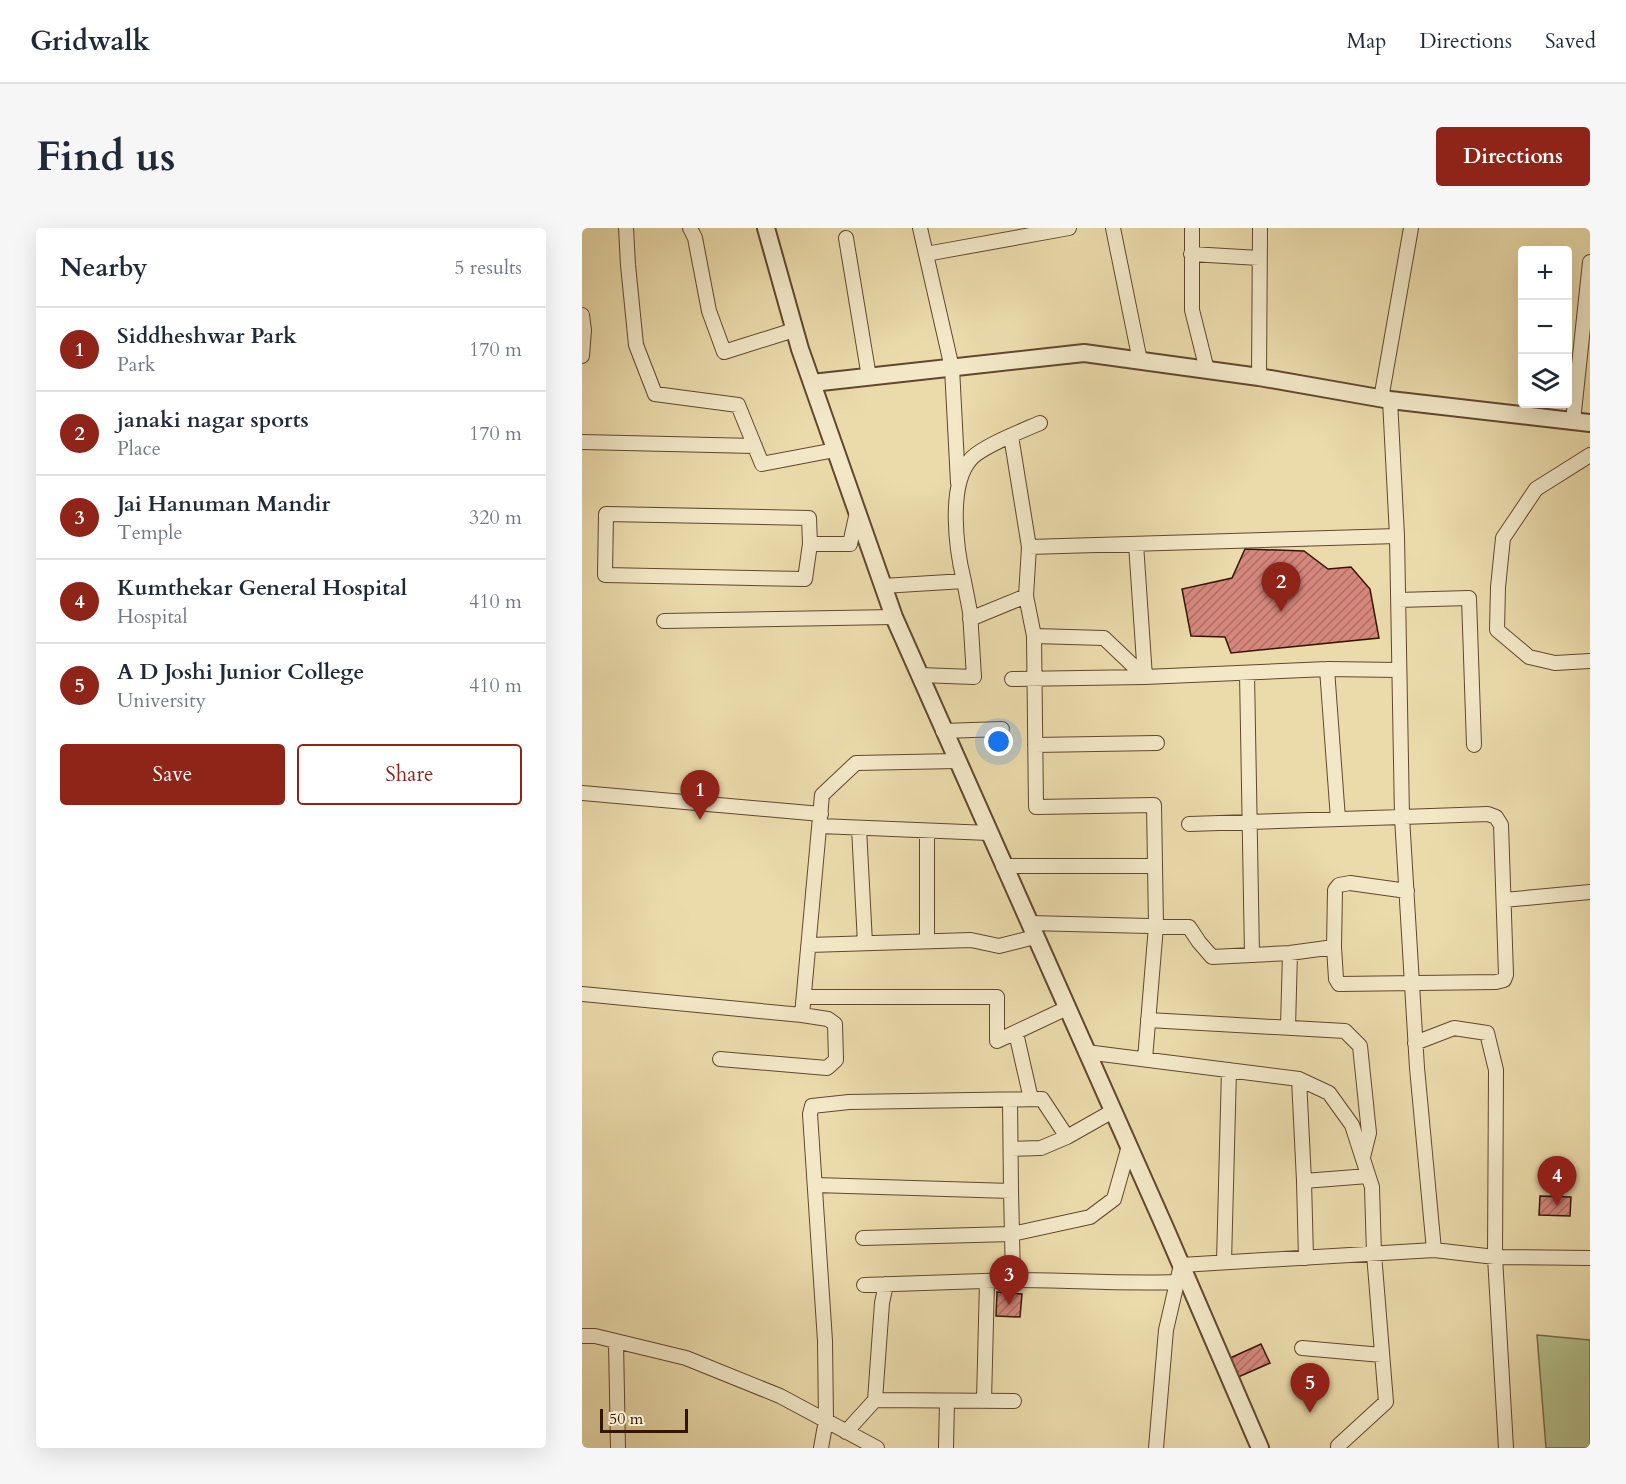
<!DOCTYPE html>
<html lang="en">
<head>
<meta charset="utf-8">
<style>
	body { margin:0; font-family:Cardo,serif; background:#f6f6f7; color:#1f2937 }
	.controls { position:absolute; right:18px; top:18px; display:grid; overflow:hidden; border-radius:6px; box-shadow:0 6px 24px #0002 }
	.controls button { width:54px; height:54px; display:grid; place-items:center; padding:0; border:0; border-bottom:2px solid #e0e1e3; background:#fff; color:#1f2937; font:30px sans-serif }
	.scale { position:absolute; left:18px; bottom:15px; width:88px; box-sizing:border-box; padding-left:6px; border:3px solid #341505; border-top:0; font-size:16px; line-height:21px; white-space:nowrap; color:#341505; -webkit-text-stroke:4px #f2e8c8; paint-order:stroke }
	.you { position:absolute; left:417px; top:514px; width:21px; height:21px; margin:-15px; border:4px solid #fff; border-radius:50%; background:#1a73e8; box-shadow:0 0 0 9px #1a73e833 }
	.badge { display:grid; place-items:center; width:39px; height:39px; border-radius:50%; background:#8f2418; color:#fff; font-size:20px; font-weight:700 }
	.pin { position:absolute; translate:-50% -50px; filter:drop-shadow(0 2px 3px #0008) }
	.pin::after { content:''; position:absolute; top:32px; width:21px; height:18px; background:inherit; clip-path:polygon(0 0,100% 0,50% 100%) }
	.list { margin:0; padding:0; list-style:none }
	h2 { display:flex; justify-content:space-between; align-items:center; height:78px; margin:0; padding:0 24px; font-size:26px }
	h2 small { font-size:20px; font-weight:400; color:#747a83 }
	.list li { display:grid; grid-template-columns:39px 1fr auto; gap:18px; align-items:center; box-sizing:border-box; height:84px; padding:0 24px; border-top:2px solid #e0e1e3 }
	.list b { display:block; font-size:22px; white-space:nowrap }
	.list p { margin:0; font-size:20px; white-space:nowrap; color:#747a83 }
	.list em { font-size:20px; font-style:normal; color:#747a83 }
	.actions { display:flex; gap:12px; padding:18px 24px }
	.actions a { flex:1; padding:14px 0; border:2px solid #8f2418; border-radius:6px; text-align:center; font-size:21px; color:#8f2418 }
	.actions .main { background:#8f2418; color:#fff }
	.icon { flex:none; width:33px; height:33px; fill:none; stroke:currentColor; stroke-width:2; stroke-linecap:round; stroke-linejoin:round }
	.map { position:relative; flex:none; width:1008px; height:1220px; overflow:hidden; border-radius:6px }
	header { display:flex; align-items:center; gap:36px; box-sizing:border-box; height:84px; padding:0 30px; background:#fff; border-bottom:2px solid #e0e1e3 }
	header strong { font-size:28px }
	nav { display:flex; gap:33px; margin-inline-start:auto; font-size:21px }
	.intro { display:flex; align-items:center; justify-content:space-between; box-sizing:border-box; height:144px; padding:0 36px }
	h1 { margin:0; font-size:42px }
	.button { padding:15px 27px; border-radius:6px; background:#8f2418; color:#fff; font-size:21px; font-weight:700 }
	main { display:flex; gap:36px; padding:0 36px }
	aside { flex:1; background:#fff; border-radius:6px; box-shadow:0 6px 24px #0002 }
	.map>svg:first-child { display:block }
	.garden { fill:#b3c18c; stroke:#746b48; stroke-width:1.5 }
	.building { fill:url(#building-hatch); stroke:#341505; stroke-width:1.5 }
	.lines { fill:none; stroke-linecap:round; stroke-linejoin:round }
	.minor-casing { stroke:#62462e; stroke-width:16 }
	.tertiary-casing { stroke:#62462e; stroke-width:20 }
	.minor { stroke:#f2e8c8; stroke-width:14 }
	.tertiary { stroke:#f2e8c8; stroke-width:16 }
</style>
</head>
<body>
<header>
<strong>Gridwalk</strong>
<nav><a>Map</a><a>Directions</a><a>Saved</a></nav>
</header>
<div class="intro"><h1>Find us</h1><a class="button">Directions</a></div>
<main>
<aside>
<h2>Nearby<small>5 results</small></h2>
<ul class="list">
<li><span class="badge">1</span><div><b>Siddheshwar Park</b><p>Park</p></div><em>170 m</em></li>
<li><span class="badge">2</span><div><b>janaki nagar sports</b><p>Place</p></div><em>170 m</em></li>
<li><span class="badge">3</span><div><b>Jai Hanuman Mandir</b><p>Temple</p></div><em>320 m</em></li>
<li><span class="badge">4</span><div><b>Kumthekar General Hospital</b><p>Hospital</p></div><em>410 m</em></li>
<li><span class="badge">5</span><div><b>A D Joshi Junior College</b><p>University</p></div><em>410 m</em></li>
</ul>
<div class="actions"><a class="main">Save</a><a>Share</a></div>
</aside>
<div class="map">
<svg width="1008" height="1220" viewBox="0 0 1008 1220">
	<defs>
		<pattern id="building-hatch" width="6" height="6" patternUnits="userSpaceOnUse" patternTransform="scale(1.5)"><rect width="6" height="6" fill="#d5877c"/><path d="M-1 1l2-2M0 6l6-6M5 7l2-2" fill="none" stroke="#ae6d64"/></pattern>
	</defs>
	<rect width="100%" height="100%" fill="#ebdbab"/>
	<filter id="stains"><feTurbulence type="fractalNoise" baseFrequency=".00333" numOctaves="4"/><feColorMatrix values="0 0 0 0 .2 0 0 0 0 .09 0 0 0 0 .02 0 0 0 .5 -.17"/></filter>
	<radialGradient id="worn" r=".72"><stop offset=".6" stop-color="#630" stop-opacity="0"/><stop offset="1" stop-color="#630" stop-opacity=".3"/></radialGradient>
	<path class="garden" d="M 955,1107 L 1008,1112 L 1008,1220 L 964,1220 Z"/>
	<path class="building" d="M 663,321 L 722,323 L 746,341 L 769,339 L 788,361 L 797,410 L 649,425 L 643,409 L 609,408 L 600,361 L 650,350 Z
		M 958,968 L 989,969 L 988,988 L 957,987 Z
		M 415,1064 L 440,1066 L 438,1089 L 414,1088 Z
		M 679,1116 L 688,1135 L 654,1150 L 646,1131 Z"/>
	<g class="lines">
		<g class="minor-casing">
			<path id="minor" d="M 44,0 L 46,37 L 54,117 L 73,166 L 156,177 L 180,236 L 253,222
				M 108,0 L 113,10 L 127,83 L 142,124 L 212,102
				M 338,0 L 370,140 L 376,255
				M 531,0 L 558,133
				M 610,0 L 610,82 L 625,142
				M 264,10 L 287,149
				M 344,26 L 487,0
				M 609,26 L 677,30
				M 0,87 L 2,102 L 0,128
				M 677,149 L 678,0
				M 799,171 L 829,0
				M 991,193 L 1008,34
				M 429,208 L 447,319 L 815,308
				M 0,214 L 173,218
				M 1008,227 L 954,261 L 921,310 L 916,359 L 915,402 L 947,429 L 973,435 L 1008,433
				M 228,316 L 223,351 L 23,347 L 24,286 L 227,290 L 228,316 L 268,316 L 275,284
				M 554,316 L 563,449
				M 301,358 L 382,353 C 374,321 366,258 388,232 C 398,219 442,202 458,195
				M 444,368 L 447,319
				M 816,372 L 887,370 L 892,517
				M 388,391 L 444,368 L 452,408 L 522,410 L 563,449
				M 82,393 L 312,389
				M 452,408 L 454,579 L 572,577 L 574,698 L 563,831
				M 665,445 L 670,727
				M 337,447 L 392,449 L 388,384 L 382,353
				M 430,451 L 563,449 L 745,441
				M 361,503 L 420,501
				M 453,517 L 575,515
				M 0,565 L 239,586
				M 756,591 L 745,441 L 817,442
				M 238,598 L 407,605
				M 277,600 L 283,715
				M 345,603 L 345,712
				M 421,638 L 573,638
				M 922,672 L 1008,664
				M 447,695 L 607,699 L 617,714 L 630,729 L 708,725 L 752,719 L 753,662 L 757,657 L 768,655 L 825,663
				M 227,717 L 389,712 L 417,718 L 453,709
				M 752,719 L 754,751 L 757,756 L 914,754 L 922,752 L 924,747 L 919,597 L 914,589 L 906,586 L 820,589 L 815,308 L 808,172
				M 0,766 L 220,787 L 240,567 L 274,535 L 375,533
				M 222,769 L 415,769 L 415,813 L 485,780
				M 566,792 L 763,803 L 778,818 L 787,905 L 781,929
				M 706,799 L 708,725
				M 434,805 L 449,871
				M 833,815 L 872,800 L 905,805 L 914,842 L 913,1029 L 924,1220
				M 504,824 L 717,851 L 747,865 L 770,897 L 790,959 L 792,1026 L 804,1174 L 756,1218 L 756,1220
				M 138,831 L 245,840 L 254,832 L 253,796 L 246,791 L 220,787
				M 717,851 L 722,953
				M 429,921 L 459,920 L 485,909
				M 233,957 L 429,963 L 428,872
				M 281,1010 L 430,1006 L 429,963
				M 852,1022 L 913,1029 L 1008,1030
				M 724,1030 L 722,953 L 786,948
				M 642,1034 L 647,842
				M 431,1052 C 486,1052 540,1056 595,1054
				M 282,1057 L 431,1052 L 430,1006 L 508,989 L 532,971 L 547,918
				M 0,1108 L 13,1108 L 104,1130 L 198,1168 L 295,1220
				M 34,1114 L 36,1220
				M 720,1120 L 800,1127
				M 293,1172 L 432,1173
				M 402,1173 L 405,1053
				M 264,1204 L 293,1172 L 300,1075 L 304,1056
				M 239,1220 L 244,1192 L 243,1113 L 228,886 L 230,878 L 267,874 L 460,871 L 485,909 L 531,883
				M 364,1220 L 365,1173
				M 574,1220 L 584,1102 L 599,1037 L 852,1022 L 835,840 L 820,589 L 607,596"/>
		</g>
		<g class="tertiary-casing">
			<path id="tertiary" d="M 184,0 L 218,121 L 312,389 L 584,1002 L 678,1220
				M 230,155 L 502,125 L 677,149 L 808,172 L 1008,195"/>
		</g>
		<use href="#minor" class="minor"/>
		<use href="#tertiary" class="tertiary"/>
	</g>
	<rect width="100%" height="100%" filter="url(#stains)"/>
	<rect width="100%" height="100%" fill="url(#worn)"/>
</svg>
<div class="controls">
<button>+</button>
<button>−</button>
<button><svg class="icon" aria-label="layers" viewBox="0 0 24 24"><path d="M12 4l9 5-9 5-9-5zM3 14l9 5 9-5"/></svg></button>
</div>
<div class="scale">50 m</div>
<div class="you"></div>
<div class="pin badge" style="left:118px;top:592px">1</div>
<div class="pin badge" style="left:699px;top:384px">2</div>
<div class="pin badge" style="left:427px;top:1077px">3</div>
<div class="pin badge" style="left:975px;top:978px">4</div>
<div class="pin badge" style="left:728px;top:1185px">5</div>
</div>
</main>
</body>
</html>
